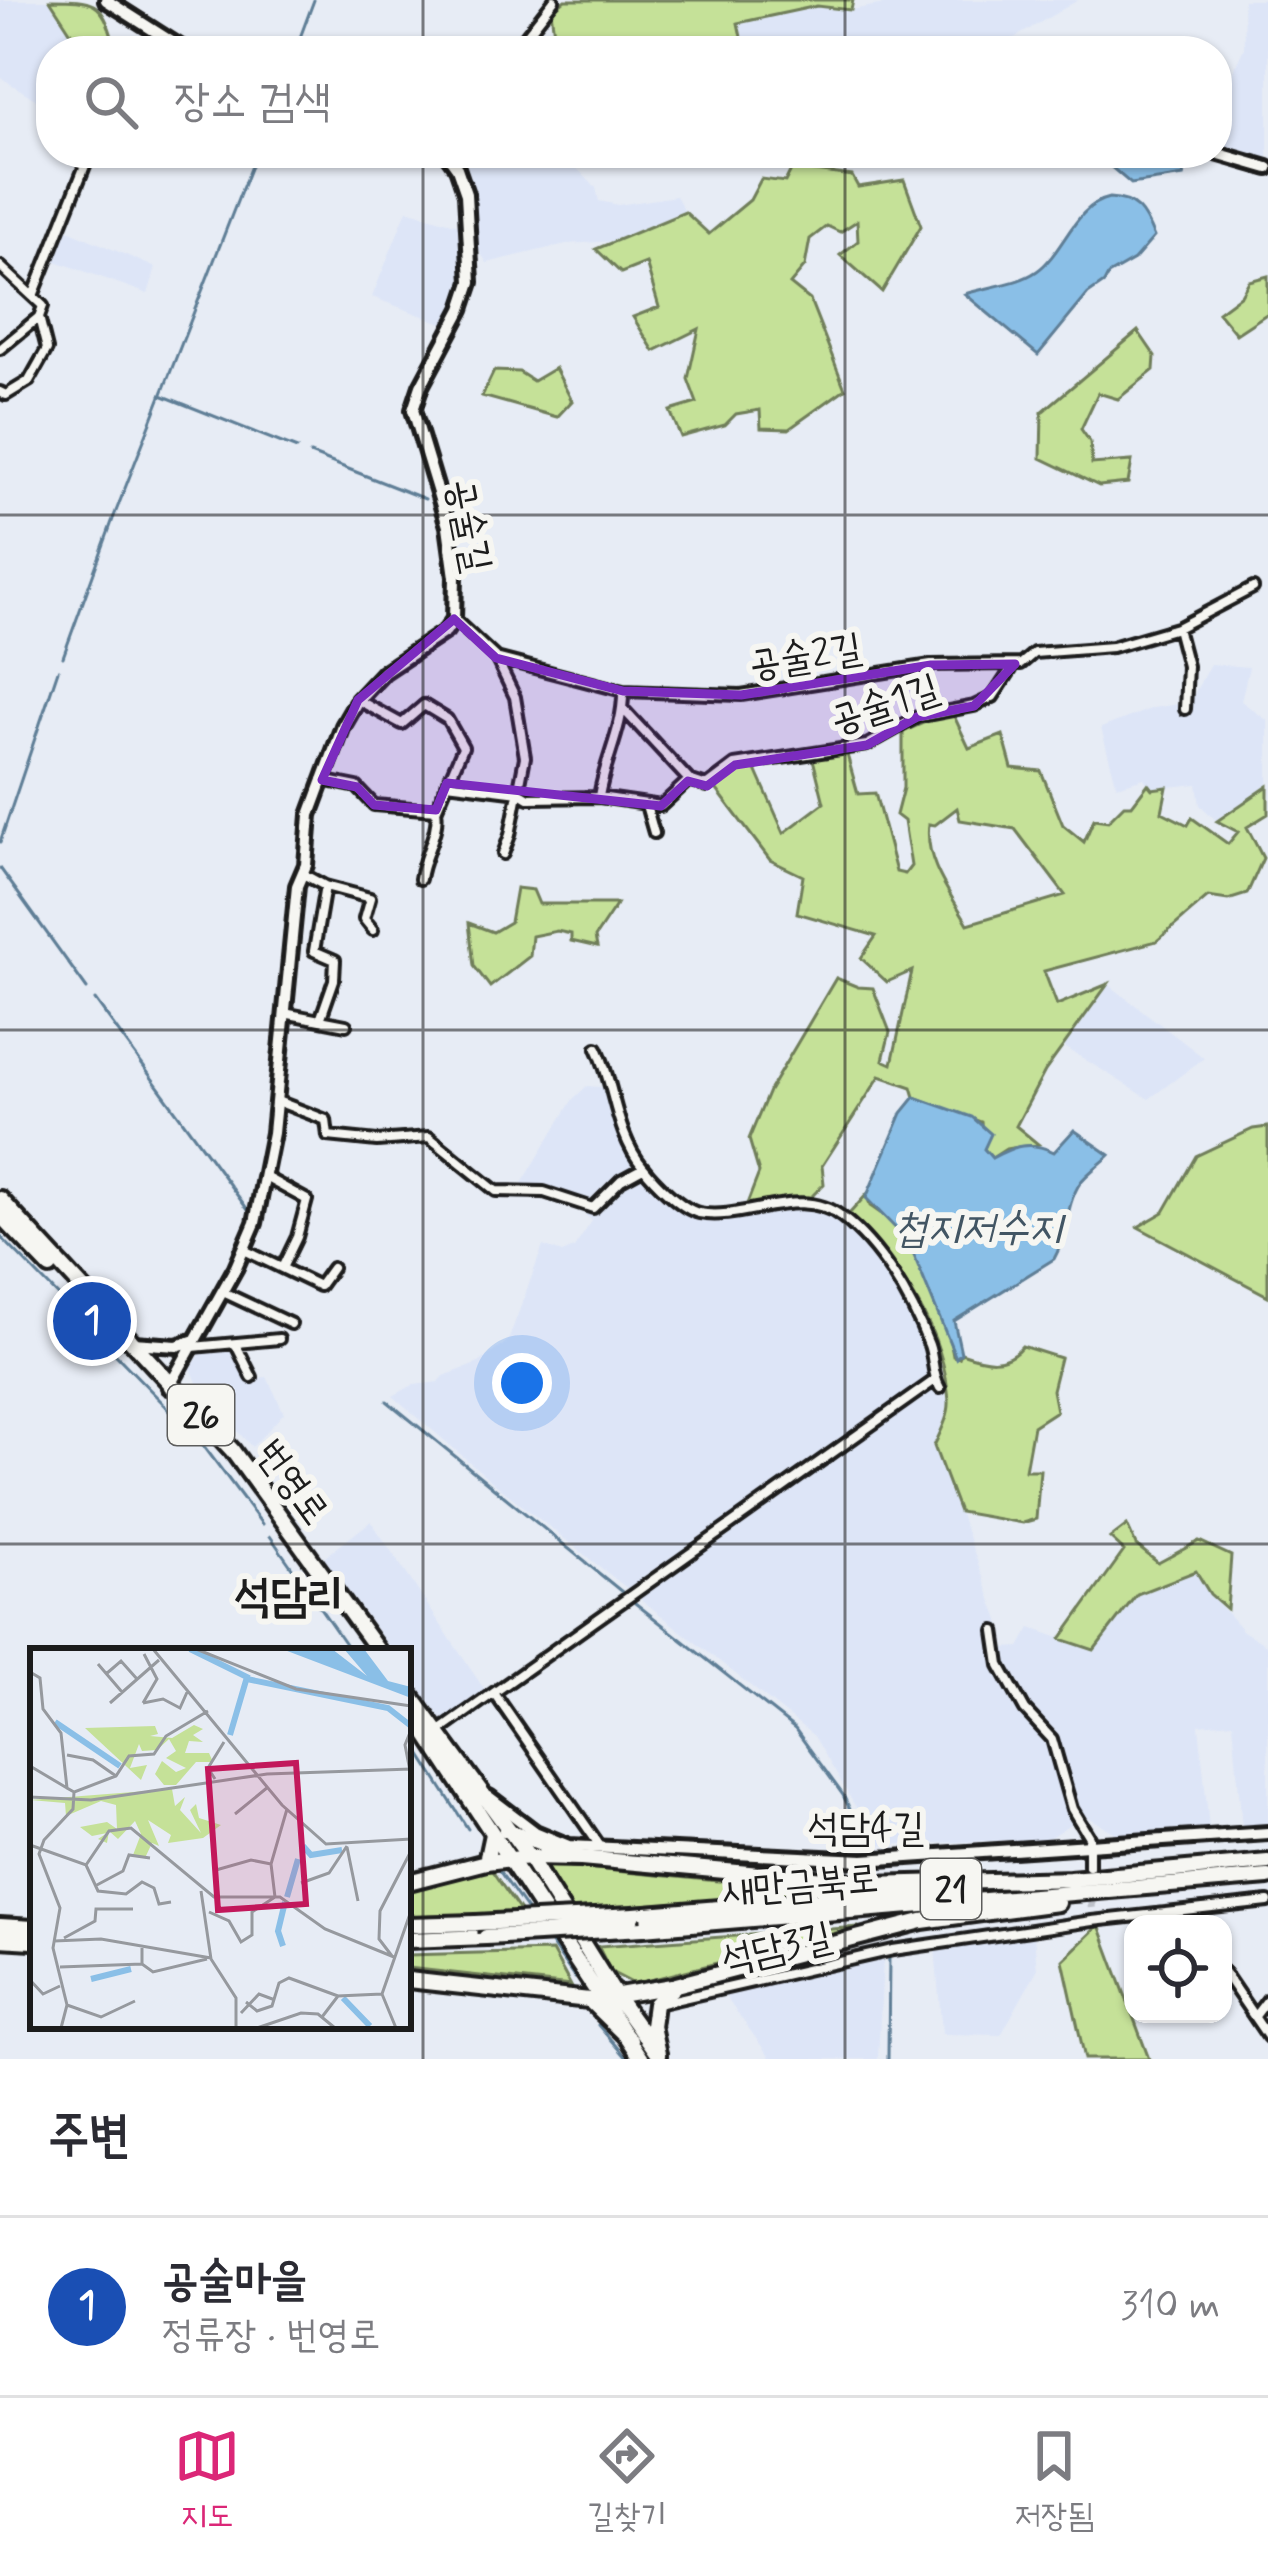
<!DOCTYPE html>
<html lang="ko">
<head>
<meta charset="utf-8">
<style>
	body { margin:0; font-family:Mynerve,"Poor Story",sans-serif; background:#f2f2f3; color:#2b2b33 }
	.controls { position:absolute; right:36px; bottom:36px; display:grid; overflow:hidden; border-radius:24px; box-shadow:0 3px 9px #0004 }
	.controls button { width:108px; height:108px; display:grid; place-items:center; padding:0; border:0; border-bottom:3px solid #e1e1e2; background:#fff; color:#2b2b33; font:60px sans-serif }
	.you { position:absolute; left:522px; top:1383px; width:42px; height:42px; margin:-30px; border:9px solid #fff; border-radius:50%; background:#1a73e8; box-shadow:0 0 0 18px #1a73e833 }
	.badge { display:grid; place-items:center; width:78px; height:78px; border-radius:50%; background:#db2777; color:#fff; font-size:39px; font-weight:700 }
	.pin { position:absolute; translate:-50% -50%; border:6px solid #fff; box-shadow:0 3px 12px #0006 }
	.list { margin:0; padding:0; list-style:none }
	h2 { display:flex; justify-content:space-between; align-items:center; height:156px; margin:0; padding:0 48px; font-size:51px }
	h2 small { font-size:39px; font-weight:400; color:#7c7c81 }
	.list li { display:grid; grid-template-columns:78px 1fr auto; gap:36px; align-items:center; box-sizing:border-box; height:180px; padding:0 48px; border-top:3px solid #e1e1e2 }
	.list b { display:block; font-size:45px; white-space:nowrap }
	.list p { margin:0; font-size:39px; white-space:nowrap; color:#7c7c81 }
	.list em { font-size:39px; font-style:normal; color:#7c7c81 }
	.icon { flex:none; width:66px; height:66px; fill:none; stroke:currentColor; stroke-width:2; stroke-linecap:round; stroke-linejoin:round }
	.map { position:relative; flex:none; width:1268px; height:2059px; overflow:hidden }
	.search { position:absolute; background:#fff; box-shadow:0 3px 9px #0004; left:36px; right:36px; top:36px; height:132px; display:flex; align-items:center; gap:30px; box-sizing:border-box; padding:0 42px; border-radius:48px; color:#7c7c81; font-size:45px }
	.sheet { height:336px; background:#fff }
	nav { display:flex; justify-content:space-around; align-items:center; box-sizing:border-box; height:168px; border-top:3px solid #e1e1e2; background:#fff; font-size:33px; color:#7c7c81 }
	nav a { display:grid; justify-items:center; gap:6px }
	nav .on { color:#db2777 }
	.map>svg:first-child { display:block }
	.built { fill:#dde5f7 }
	.green { fill:#c5e198; stroke:#707e5a; stroke-width:3; fill-rule:evenodd }
	.water { fill:#8abfe7; stroke:#5e7e96; stroke-width:3 }
	.lines { fill:none; stroke-linecap:round; stroke-linejoin:round }
	.stream { stroke:#5e7e96; stroke-width:3 }
	.minor-tunnel { stroke:#bec2ca; stroke-width:8; stroke-dasharray:8 4; stroke-linecap:butt }
	.minor-casing { stroke:#1c1c1c; stroke-width:16 }
	.tertiary-casing { stroke:#1c1c1c; stroke-width:20 }
	.primary-casing { stroke:#1c1c1c; stroke-width:22 }
	.trunk-casing { stroke:#1c1c1c; stroke-width:22 }
	.minor { stroke:#f6f6f2; stroke-width:8 }
	.tertiary { stroke:#f6f6f2; stroke-width:10 }
	.primary { stroke:#f6f6f2; stroke-width:14 }
	.trunk { stroke:#f6f6f2; stroke-width:14 }
	.trunk-bridge-casing { stroke:#1c1c1c; stroke-width:22; stroke-linecap:butt }
	.trunk-bridge { stroke:#f6f6f2; stroke-width:14 }
	.marked { fill:#7b2cbf; fill-opacity:0.2; stroke:#7b2cbf; stroke-width:9; stroke-linejoin:round }
	.grid { fill:none; stroke:#1c1c1c; stroke-width:3; stroke-opacity:0.55 }
	.labels { text-anchor:middle; stroke-width:12; stroke-linejoin:round; paint-order:stroke }
	.shield { fill:#f6f6f2; stroke:#5d5d5c; stroke-width:3 }
	.shield-label { font-size:36px; font-weight:bold; fill:#1c1c1c }
	.street-label { font-size:39px; fill:#1c1c1c; stroke:#f6f6f2 }
	.water-label { font-size:42px; font-style:italic; fill:#425563; stroke:#f6f6f2 }
	.quarter-label { font-size:45px; font-weight:bold; fill:#1c1c1c; stroke:#f6f6f2 }
	.inset-river { fill:none; stroke:#8abfe7; stroke-width:6 }
	.inset-road { fill:none; stroke:#96999e; stroke-width:3 }
	.view { fill:#c2185b; fill-opacity:0.15; stroke:#c2185b; stroke-width:6 }
	.inset-edge { fill:none; stroke:#1c1c1c; stroke-width:6 }
</style>
</head>
<body>
<div class="map">
<svg width="1268" height="2059" viewBox="0 0 1268 2059">
	<rect width="100%" height="100%" fill="#e7ecf5"/>
	<filter id="ink" filterUnits="userSpaceOnUse"><feTurbulence type="fractalNoise" baseFrequency=".00833" numOctaves="2"/><feDisplacementMap in="SourceGraphic" scale="24" xChannelSelector="R" yChannelSelector="G"/><feConvolveMatrix kernelMatrix="1 2 1 2 8 2 1 2 1" color-interpolation-filters="sRGB"/></filter>
	<g filter="url(#ink)">
		<path class="built" d="M 0,0 L 50,0 L 83,51 L 51,51 L 51,109 L 0,77 Z
			M 907,0 L 1078,0 L 1006,43 L 970,40 L 953,51 L 744,51 L 737,23 L 817,6 L 851,10 Z
			M 1243,0 L 1268,0 L 1268,165 L 1217,143 L 1217,106 L 1244,48 Z
			M 468,153 L 563,154 L 596,188 L 599,201 L 618,205 L 676,196 L 685,212 L 615,241 L 566,244 L 487,263 L 478,249 L 464,161 Z
			M 407,210 L 462,226 L 466,282 L 447,325 L 372,297 Z
			M 68,230 L 156,268 L 148,294 L 53,260 Z
			M 1210,664 L 1249,667 L 1241,701 L 1268,721 L 1268,786 L 1217,821 L 1200,805 L 1197,784 L 1151,789 L 1144,778 L 1117,786 L 1101,728 L 1153,708 L 1190,702 Z
			M 1108,984 L 1204,1058 L 1149,1099 L 1063,1046 Z
			M 587,1086 L 613,1088 L 645,1161 L 697,1211 L 723,1216 L 805,1209 L 852,1220 L 885,1251 L 932,1328 L 950,1406 L 935,1447 L 1000,1623 L 1004,1648 L 1020,1647 L 1031,1628 L 1094,1650 L 1137,1594 L 1197,1571 L 1210,1594 L 1243,1631 L 1268,1646 L 1268,1825 L 1242,1828 L 1233,1722 L 1199,1725 L 1209,1829 L 1121,1836 L 1084,1815 L 1047,1839 L 878,1845 L 814,1736 L 495,1484 L 393,1396 L 413,1385 L 439,1382 L 444,1376 L 479,1363 L 508,1341 L 543,1246 L 562,1253 L 574,1248 L 592,1221 L 573,1203 L 515,1195 L 573,1099 Z
			M 235,1349 L 247,1379 L 267,1377 L 284,1413 L 252,1447 L 201,1392 L 191,1368 L 202,1351 Z
			M 371,1521 L 486,1692 L 443,1721 L 408,1674 L 408,1651 L 392,1651 L 324,1558 Z
			M 1034,1935 L 1037,1970 L 1001,2035 L 942,2034 L 935,1947 Z
			M 883,1959 L 878,2059 L 771,2059 L 725,1996 Z"/>
		<path class="green" d="M 50,0 C 94,0 102,0 114,43 L 105,51 L 83,51 Z
			M 565,0 L 853,0 L 851,10 L 817,6 L 738,23 L 744,51 L 576,51 L 555,41 L 551,11 Z
			M 792,168 L 852,176 L 858,187 L 904,180 L 921,226 L 882,292 L 840,255 L 858,241 L 857,221 L 840,232 L 827,226 L 810,239 L 805,266 L 790,284 L 810,300 L 845,389 L 789,429 L 761,428 L 760,410 L 736,414 L 725,425 L 681,437 L 670,411 L 697,403 L 688,379 L 699,329 L 654,351 L 633,317 L 659,307 L 646,263 L 621,273 L 596,249 L 685,212 L 709,234 L 750,200 L 761,179 L 785,182 Z
			M 1268,276 L 1268,313 L 1236,334 L 1218,312 L 1241,295 L 1249,281 Z
			M 1138,331 L 1155,356 L 1154,370 L 1118,399 L 1098,393 L 1081,429 L 1090,442 L 1092,464 L 1132,461 L 1128,483 L 1099,486 L 1041,458 L 1042,412 Z
			M 555,368 L 572,401 L 557,417 L 482,396 L 494,371 L 519,372 L 533,381 Z
			M 954,716 L 969,748 L 1003,735 L 1012,768 L 1041,771 L 1063,825 L 1084,842 L 1094,819 L 1108,821 L 1124,805 L 1132,805 L 1148,784 L 1152,789 L 1167,787 L 1162,812 L 1188,825 L 1192,818 L 1228,844 L 1238,832 L 1217,821 L 1268,786 L 1268,814 L 1247,827 L 1263,858 L 1247,894 L 1228,900 L 1208,897 L 1157,941 L 1044,971 L 1057,1005 L 1108,984 L 1045,1071 L 1016,1126 L 1038,1144 L 1006,1149 L 992,1158 L 984,1149 L 981,1122 L 915,1097 L 912,1087 L 880,1076 L 822,1166 L 824,1184 L 810,1198 L 747,1204 L 759,1173 L 749,1139 L 769,1091 L 836,978 L 858,987 L 873,988 L 890,1032 L 883,1060 L 892,1064 L 912,971 L 887,982 L 861,958 L 876,936 L 797,913 L 803,876 L 770,860 L 714,786 L 734,771 L 754,765 L 784,833 L 824,803 L 813,759 L 846,751 L 858,794 L 875,793 L 896,872 L 905,874 L 911,866 L 904,821 L 896,815 L 903,788 L 903,732 L 935,718 ZM 957,808 L 960,820 L 1015,829 L 1065,895 L 968,924 C 950,893 924,861 929,824 L 935,825 Z
			M 516,888 L 533,890 L 539,904 L 617,904 L 595,937 L 597,947 L 571,941 L 571,934 L 557,931 L 532,936 L 530,956 L 490,987 L 474,966 L 469,923 L 493,932 L 510,922 Z
			M 1268,1127 L 1268,1296 L 1138,1227 L 1164,1212 L 1196,1156 L 1253,1129 Z
			M 867,1194 L 870,1206 C 880,1213 892,1220 901,1230 C 918,1251 949,1329 953,1356 L 959,1358 L 961,1353 C 984,1361 1004,1367 1022,1346 L 1060,1358 L 1052,1390 L 1056,1411 L 1033,1426 L 1025,1470 L 1040,1470 L 1036,1519 L 1022,1523 L 959,1512 L 934,1446 C 940,1433 950,1415 949,1401 C 944,1331 902,1267 852,1220 L 850,1213 Z
			M 1127,1525 L 1136,1545 L 1158,1563 L 1199,1541 L 1231,1556 L 1227,1609 L 1210,1594 L 1196,1571 L 1137,1594 L 1094,1650 L 1061,1639 L 1124,1551 L 1110,1538 Z
			M 543,1864 L 841,1893 L 572,1909 Z
			M 490,1868 L 522,1914 L 408,1916 L 408,1888 Z
			M 1099,1925 L 1149,2059 L 1085,2059 L 1063,1960 Z
			M 859,1927 L 634,1984 L 611,1972 L 598,1946 Z
			M 552,1951 L 571,1986 L 408,1968 L 408,1955 Z"/>
		<path class="water" d="M 1114,153 L 1178,156 L 1184,176 L 1131,184 L 1110,166 Z
			M 1109,198 C 1136,199 1144,212 1154,237 L 1134,260 L 1108,275 L 1104,283 L 1088,294 L 1038,355 L 965,294 C 988,286 1017,285 1037,271 C 1063,253 1075,205 1109,198 Z
			M 915,1097 L 972,1117 L 991,1134 L 984,1149 L 992,1158 C 1014,1146 1029,1140 1054,1152 L 1074,1130 L 1110,1155 C 1101,1164 1087,1173 1080,1183 C 1065,1206 1068,1235 1054,1259 L 954,1321 L 961,1353 L 956,1358 L 908,1241 L 866,1198 L 902,1113 Z"/>
		<g class="lines">
			<path class="stream" d="M 295,51 L 314,0
				M 161,395 L 297,449
				M 310,454 L 425,499
				M 63,657 L 113,519 L 256,153
				M 0,842 L 58,670
				M 0,868 L 87,989
				M 95,1000 L 248,1210
				M 0,1236 L 200,1441 L 262,1524
				M 387,1401 L 622,1592
				M 270,1536 L 350,1651
				M 635,1603 L 795,1729 L 843,1795 L 867,1845
				M 408,1735 L 468,1829
				M 498,1869 L 531,1916
				M 547,1938 L 575,1978
				M 598,2025 L 627,2059
				M 888,2059 L 889,1955"/>
			<path class="minor-tunnel" d="M 1090,1888 L 1092,1910"/>
			<g class="minor-casing">
				<path id="minor" d="M 508,51 L 521,42 L 554,0
					M 0,266 L 43,306 L 39,317 L 0,349
					M 33,296 L 90,153
					M 0,392 L 6,395 L 29,381 L 47,349 L 39,317
					M 454,619 L 496,658 L 623,691 L 741,695 L 931,665 L 1021,664 L 1034,653 L 1112,647 L 1177,628 L 1253,588
					M 1177,628 L 1187,666 L 1185,709
					M 497,660 L 515,697 L 525,757 L 510,835 L 503,854
					M 358,700 L 402,724 L 424,705 L 447,719 L 463,747 L 436,810
					M 623,709 L 689,780 L 707,786 L 735,765 L 867,745 L 917,717 L 974,706 L 993,697 L 1014,665
					M 322,780 L 357,787 L 374,805 L 436,810 C 440,832 423,855 420,879
					M 447,783 L 519,792 L 529,798 L 599,797 L 661,806 L 689,780
					M 599,797 C 604,762 624,727 623,691
					M 646,805 L 654,833
					M 303,874 L 325,886 L 370,898 L 364,919 L 373,930
					M 284,1013 L 320,1020 L 334,980 L 335,960 L 314,951 L 325,886
					M 320,1020 L 346,1025
					M 597,1048 C 615,1086 615,1133 643,1167 C 654,1181 681,1209 699,1213 C 744,1222 801,1184 842,1217 C 881,1247 911,1299 929,1345 C 934,1359 932,1375 940,1388
					M 277,1101 L 326,1120 L 328,1136 L 377,1141 L 429,1137 L 496,1191 L 544,1192 L 593,1208 L 621,1180 L 643,1168
					M 265,1177 L 307,1200 L 297,1237 L 282,1268
					M 244,1250 L 319,1286 L 332,1268
					M 223,1292 L 291,1324
					M 236,1345 L 252,1377
					M 193,1347 L 279,1339
					M 995,1631 L 1000,1665 L 1025,1710 L 1052,1739 L 1072,1809 L 1089,1837 L 1089,1866
					M 494,1693 L 600,1846
					M 437,1733 L 935,1380
					M 1223,1971 L 1268,2037
					M 661,2003 L 893,1950 L 1092,1921 L 1268,1902
					M 1255,2016 L 1268,1999"/>
			</g>
			<g class="tertiary-casing">
				<path id="tertiary" d="M 106,0 L 186,51
					M 1216,153 L 1268,168
					M 133,1343 L 177,1346 L 195,1340
					M 169,1387 L 236,1267 L 255,1223 L 273,1133 L 297,886 L 306,865 L 310,815 L 343,726 L 358,700 L 384,672 L 446,631 L 454,619 L 455,577 L 448,526 L 413,410 L 421,386 L 462,309 L 471,282 L 466,194 L 457,168 L 446,153
					M 489,1797 L 535,1832 L 569,1846 L 864,1860 L 1268,1833"/>
			</g>
			<g class="primary-casing">
				<path id="primary" d="M 0,1199 L 232,1450 L 378,1651
					M 0,1215 L 50,1267
					M 408,1692 L 529,1857 L 615,1995 L 658,2055
					M 421,1725 L 641,2059"/>
			</g>
			<g class="trunk-casing">
				<path id="trunk" d="M 506,1830 L 571,1854
					M 486,1862 L 492,1834
					M 1070,1879 L 1268,1862
					M 408,1882 L 486,1862 L 529,1857 L 581,1858 L 870,1884 L 1075,1879
					M 634,1915 L 928,1891
					M 408,1925 L 476,1923
					M 0,1926 L 33,1928
					M 643,1928 L 1268,1877
					M 0,1939 L 33,1941
					M 408,1940 L 486,1937
					M 408,1980 L 589,2000 L 630,2040
					M 589,2000 L 672,1986
					M 658,2054 L 652,2026 L 655,2004 L 676,1985 L 922,1921 L 1057,1903"/>
			</g>
			<use href="#minor" class="minor"/>
			<use href="#tertiary" class="tertiary"/>
			<use href="#primary" class="primary"/>
			<use href="#trunk" class="trunk"/>
			<g class="trunk-bridge-casing">
				<path id="trunk-bridge" d="M 476,1923 L 634,1915
					M 486,1937 L 643,1928"/>
			</g>
			<use href="#trunk-bridge" class="trunk-bridge"/>
		</g>
	</g>
	<path class="marked" d="M 454,619 L 496,658 L 623,691 L 741,695 L 931,665 L 1015,664 L 974,706 L 917,717 L 867,745 L 735,765 L 707,786 L 688,781 L 661,806 L 447,783 L 436,810 L 374,805 L 357,787 L 322,780 L 358,700 Z"/>
	<path class="grid" d="M 423,0 L 423,51M 845,0 L 845,51M 423,153 L 423,2059M 845,153 L 845,2059M 0,515 L 1268,515M 0,1030 L 1268,1030M 0,1544 L 1268,1544"/>
	<g class="labels">
		<g class="shield">
			<rect x="168" y="1385" width="66" height="60" rx="9"/>
			<rect x="921" y="1859" width="60" height="60" rx="9"/>
		</g>
		<g class="shield-label">
			<text x="201" y="1428">26</text>
			<text x="951" y="1902">21</text>
		</g>
		<g class="street-label">
			<text transform="translate(471 525) rotate(79)" y="14">공술길</text>
			<text transform="translate(805 654) rotate(-9)" y="14">공술2길</text>
			<text transform="translate(884 702) rotate(-18)" y="14">공술1길</text>
			<text transform="translate(294 1481) rotate(54)" y="14">번영로</text>
			<text x="866" y="1840">석담4길</text>
			<text transform="translate(800 1883) rotate(-5)" y="14">새만금북로</text>
			<text transform="translate(776 1946) rotate(-13)" y="14">석담3길</text>
		</g>
		<g class="water-label">
			<text x="978" y="1241">첩지저수지</text>
		</g>
		<g class="quarter-label">
			<text x="289" y="1610">석담리</text>
		</g>
	</g>
	<g transform="translate(30 1648)">
		<rect width="381" height="381" fill="#e7ecf5"/>
		<path d="M 164,77 L 173,81 L 163,87 L 173,94 L 159,93 L 155,105 L 179,105 L 183,114 L 166,114 L 146,137 L 134,137 L 125,126 L 132,113 L 146,124 L 156,120 L 136,110 L 146,103 L 139,91 L 127,102 L 112,103 L 109,96 L 100,120 L 117,117 L 111,132 L 55,80 L 125,78 L 128,86 L 120,88 L 142,90 ZM 142,141 L 145,158 L 155,149 L 150,162 L 171,185 L 160,162 L 166,156 L 169,170 L 191,177 L 173,190 L 138,195 L 141,187 L 118,172 L 129,198 L 122,195 L 115,210 L 103,207 L 111,186 L 105,173 L 88,191 L 79,183 L 77,195 L 68,191 L 77,185 L 62,188 L 50,179 L 77,174 L 87,181 L 86,157 L 71,153 L 36,168 L 35,155 L 0,152 Z" fill="#c5e198"/>
		<path d="M 252,1 L 302,1 L 337,28 L 314,1 L 334,1 L 358,33 L 381,39 L 381,50 Z" fill="#8abfe7"/>
		<path class="inset-river" d="M 160,1 L 217,29 L 200,87M 217,31 L 358,60 L 381,78M 25,74 L 90,118M 273,198 L 281,207 L 312,202M 257,249 L 268,211M 253,298 L 248,283 L 255,254M 61,331 L 101,321M 313,350 L 340,378"/>
		<path class="inset-road" d="M 123,1 L 252,157 L 296,196 L 381,191M 166,1 L 266,41 L 381,58M 68,16 L 92,44M 0,24 L 10,30 L 13,61 L 31,85 L 37,140 L 44,144M 76,26 L 91,13 L 107,31M 80,55 L 129,12M 113,55 L 133,51 L 150,60 L 158,42M 113,55 L 127,31 L 114,6M 37,107 L 63,112 L 86,128M 0,118 L 37,140M 380,123 L 375,97 L 381,82M 185,131 L 178,120 L 194,94M 0,149 L 61,152 L 237,126 L 381,121M 205,166 L 238,139M 0,197 L 56,217 L 79,183 L 101,180 L 184,249 L 250,249 L 295,281 L 364,309M 317,199 L 328,253M 56,217 L 68,243 L 96,246 L 112,234 L 124,240 L 129,256 L 141,254M 186,222 L 221,212 L 241,216M 271,235 L 299,225 L 317,198M 65,238 L 93,223 L 99,207 L 120,210M 171,243 L 181,311 L 206,350 L 206,380M 179,264 L 199,273 L 211,294 L 222,287 L 222,264 L 245,249 L 241,216 L 257,161M 34,290 L 65,273 L 66,261 L 103,261M 24,293 L 71,291 L 181,310M 112,300 L 112,316 L 123,324 L 177,311M 362,308 L 349,291 L 350,263 L 381,203M 30,319 L 112,316M 0,332 L 13,346 L 30,338M 216,354 L 227,363 L 242,358 L 249,335 L 259,330 L 308,348M 37,357 L 71,369 L 105,353M 211,365 L 229,346 L 245,352M 292,369 L 308,348 L 352,346M 31,380 L 37,357 L 23,300 L 30,260 L 9,206 L 14,192 L 43,161 L 44,144 L 86,128 L 99,108 L 124,106 L 136,88 L 178,63M 227,380 L 271,365 L 288,366 L 305,380M 366,380 L 352,346 L 381,263"/>
		<path class="view" d="M 266,115 L 276,256 L 188,262 L 178,121 Z"/>
		<rect width="381" height="381" class="inset-edge"/>
	</g>
</svg>
<div class="controls">
<button><svg class="icon" aria-label="locate" viewBox="0 0 24 24"><circle cx="12" cy="12" r="6"/><path d="M12 2v4M12 18v4M2 12h4M18 12h4"/></svg></button>
</div>
<div class="you"></div>
<div class="pin badge" style="left:92px;top:1321px;background:#1a4fb4">1</div>
<div class="search"><svg class="icon" aria-label="search" viewBox="0 0 24 24"><circle cx="10" cy="10" r="6"/><path d="M15 15l6 6"/></svg>장소 검색</div>
</div>
<section class="sheet">
<h2>주변<small></small></h2>
<ul class="list">
<li><span class="badge" style="background:#1a4fb4">1</span><div><b>공술마을</b><p>정류장 · 번영로</p></div><em>310 m</em></li>
</ul>
</section>
<nav>
<a class="on"><svg class="icon" aria-label="map" viewBox="0 0 24 24"><path d="M3 6l6-2 6 2 6-2v14l-6 2-6-2-6 2zM9 4v14M15 6v14"/></svg>지도</a>
<a><svg class="icon" aria-label="directions" viewBox="0 0 24 24"><path d="M12 3l9 9-9 9-9-9zM9 14v-3h6M13 9l2 2-2 2"/></svg>길찾기</a>
<a><svg class="icon" aria-label="saved" viewBox="0 0 24 24"><path d="M7 4h10v16l-5-4-5 4z"/></svg>저장됨</a>
</nav>
</body>
</html>
